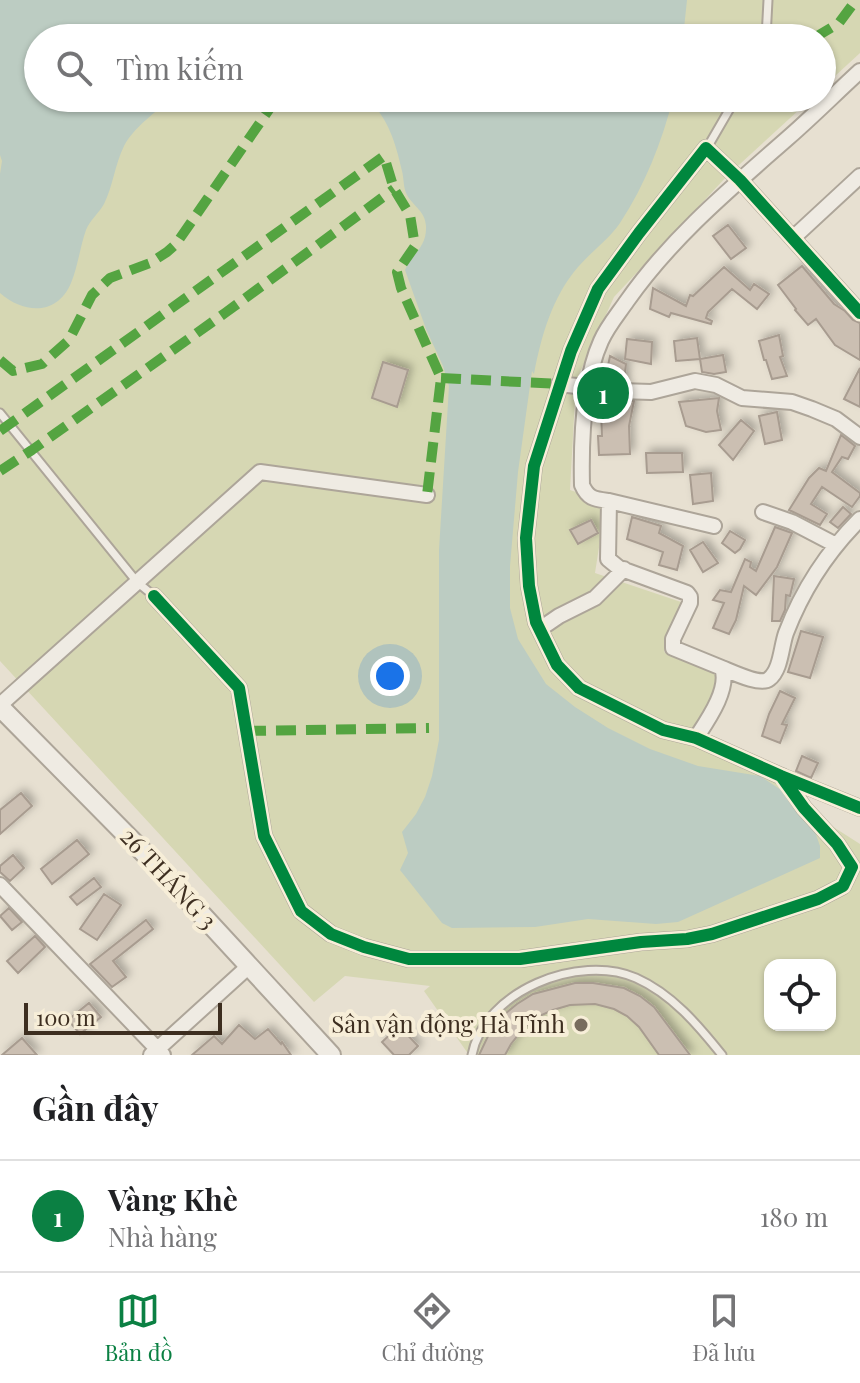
<!DOCTYPE html>
<html lang="vi">
<head>
<meta charset="utf-8">
<style>
	body { margin:0; font-family:"Playfair Display",serif; background:#f6f6f6; color:#202124 }
	.controls { position:absolute; right:24px; bottom:24px; display:grid; overflow:hidden; border-radius:16px; box-shadow:0 2px 6px #0004 }
	.controls button { width:72px; height:72px; display:grid; place-items:center; padding:0; border:0; border-bottom:2px solid #e0e0e0; background:#fff; color:#202124; font:40px sans-serif }
	.scale { position:absolute; left:24px; bottom:20px; width:198px; box-sizing:border-box; padding-left:8px; border:4px solid #3d2e20; border-top:0; font-size:22px; line-height:28px; white-space:nowrap; color:#3d2e20; -webkit-text-stroke:6px #f7eed8; paint-order:stroke }
	.you { position:absolute; left:390px; top:676px; width:28px; height:28px; margin:-20px; border:6px solid #fff; border-radius:50%; background:#1a73e8; box-shadow:0 0 0 12px #1a73e833 }
	.badge { display:grid; place-items:center; width:52px; height:52px; border-radius:50%; background:#0b8043; color:#fff; font-size:26px; font-weight:700 }
	.pin { position:absolute; translate:-50% -50%; border:4px solid #fff; box-shadow:0 2px 8px #0006 }
	.list { margin:0; padding:0; list-style:none }
	h2 { display:flex; justify-content:space-between; align-items:center; height:104px; margin:0; padding:0 32px; font-size:34px }
	h2 small { font-size:26px; font-weight:400; color:#757577 }
	.list li { display:grid; grid-template-columns:52px 1fr auto; gap:24px; align-items:center; box-sizing:border-box; height:112px; padding:0 32px; border-top:2px solid #e0e0e0 }
	.list b { display:block; font-size:30px; white-space:nowrap }
	.list p { margin:0; font-size:26px; white-space:nowrap; color:#757577 }
	.list em { font-size:26px; font-style:normal; color:#757577 }
	.icon { flex:none; width:44px; height:44px; fill:none; stroke:currentColor; stroke-width:2; stroke-linecap:round; stroke-linejoin:round }
	.map { position:relative; flex:none; width:860px; height:1055px; overflow:hidden }
	.search { position:absolute; background:#fff; box-shadow:0 2px 6px #0004; left:24px; right:24px; top:24px; height:88px; display:flex; align-items:center; gap:20px; box-sizing:border-box; padding:0 28px; border-radius:44px; color:#757577; font-size:30px }
	.sheet { height:216px; background:#fff }
	nav { display:flex; justify-content:space-around; align-items:center; box-sizing:border-box; height:112px; border-top:2px solid #e0e0e0; background:#fff; font-size:22px; color:#757577 }
	nav a { display:grid; justify-items:center; gap:4px }
	nav .on { color:#0b8043 }
	.map>svg:first-child { display:block }
	.green { fill:#d6d7b3; fill-rule:evenodd }
	.water { fill:#bcccc2 }
	.building { fill:#cbbfb2; stroke:#a89c90; stroke-width:2; filter:url(#shadow) }
	.lines { fill:none; stroke-linecap:round; stroke-linejoin:round }
	.service-casing { stroke:#ada599; stroke-width:11 }
	.minor-casing { stroke:#ada599; stroke-width:18 }
	.tertiary-casing { stroke:#ada599; stroke-width:22 }
	.service { stroke:#efebe3; stroke-width:7 }
	.minor { stroke:#efebe3; stroke-width:14 }
	.tertiary { stroke:#efebe3; stroke-width:18 }
	.quiet { stroke:#54a441; stroke-width:10; stroke-dasharray:20 10; stroke-linecap:butt }
	.cycleway-casing { stroke:#f7eed8; stroke-width:17 }
	.cycleway { stroke:#00873e; stroke-width:12 }
	.poi-dot { fill:#786c5e; stroke:#f7eed8; stroke-width:3 }
	.labels { text-anchor:middle; stroke-width:8; stroke-linejoin:round; paint-order:stroke }
	.street-label { font-size:24px; fill:#3d2e20; stroke:#f7eed8 }
	.poi-label { font-size:24px; fill:#3d2e20; stroke:#f7eed8; text-anchor:end }
</style>
</head>
<body>
<div class="map">
<svg width="860" height="1055" viewBox="0 0 860 1055">
	<defs>
		<filter id="shadow"><feDropShadow dx="4" dy="-4" stdDeviation="4" flood-color="#0004"/></filter>
	</defs>
	<rect width="100%" height="100%" fill="#e7e0d1"/>
	<path class="green" d="M 0,0 L 860,0 L 860,53 L 822,88 L 822,38 L 38,38 L 38,98 L 812,98 L 728,175 L 614,297 L 576,381 L 570,490 L 606,502 L 595,573 L 681,602 L 664,652 L 724,669 L 691,743 L 773,773 L 813,814 L 860,844 L 860,1055 L 469,1055 L 424,991 L 430,986 L 345,976 L 314,1002 L 0,661 ZM 770,965 L 830,965 L 830,1025 L 770,1025 Z"/>
	<path class="water" d="M 0,0 L 687,0 L 683,38 L 38,38 L 38,98 L 172,98 C 156,112 134,127 124,146 C 115,164 113,186 104,204 C 99,213 90,220 86,230 C 80,247 78,266 71,283 C 57,316 24,314 0,293 L 0,174 L 2,161 L 0,155 Z
		M 368,98 L 673,98 C 662,142 645,185 620,223 C 609,239 591,252 578,267 C 552,297 541,337 534,374 L 532,371 L 518,472 L 510,566 L 510,608 L 518,639 L 546,684 L 575,707 L 608,728 L 650,749 L 698,766 L 760,776 L 790,796 L 813,826 L 820,846 L 820,858 L 678,922 L 656,924 L 588,919 L 535,927 L 452,928 L 442,923 L 400,870 L 408,853 L 402,832 L 416,814 L 425,797 L 432,776 L 439,740 L 439,550 L 449,386 L 443,366 L 426,329 L 405,270 C 412,253 427,248 426,226 C 425,211 414,207 407,195 C 403,188 404,178 402,171 C 395,141 389,121 368,98 Z"/>
	<path class="building" d="M 728,225 L 746,248 L 731,259 L 713,236 Z
		M 802,266 L 834,304 L 845,311 L 853,320 L 860,323 L 860,360 L 835,345 L 816,319 L 808,325 L 795,310 L 796,309 L 778,285 Z
		M 724,267 L 750,290 L 754,284 L 769,294 L 757,309 L 732,289 L 708,312 L 706,318 L 712,321 L 711,324 L 671,313 L 669,317 L 650,309 L 653,288 L 686,306 L 690,295 L 693,296 Z
		M 779,335 L 783,356 L 780,357 L 787,376 L 772,379 L 766,360 L 764,360 L 759,341 Z
		M 697,338 L 700,359 L 676,361 L 674,341 Z
		M 627,339 L 652,342 L 651,364 L 625,359 Z
		M 723,355 L 726,372 L 714,374 L 702,372 L 700,359 Z
		M 610,356 L 626,364 L 624,381 L 609,380 L 609,376 L 606,375 Z
		M 383,362 L 408,370 L 397,407 L 372,398 Z
		M 860,368 L 860,407 L 844,399 Z
		M 719,398 L 717,411 L 721,430 L 706,432 L 686,426 L 679,402 Z
		M 608,400 L 634,401 L 629,426 L 630,454 L 599,455 L 598,436 L 602,436 L 601,412 L 608,412 Z
		M 777,412 L 782,440 L 765,444 L 759,416 Z
		M 741,420 L 754,431 L 733,460 L 719,445 Z
		M 841,435 L 855,446 L 848,459 L 842,457 L 832,472 L 860,493 L 860,496 L 852,507 L 822,487 L 811,504 L 827,514 L 820,525 L 789,510 L 809,478 L 819,468 L 826,471 Z
		M 646,453 L 682,453 L 683,472 L 647,473 Z
		M 711,473 L 713,501 L 693,504 L 690,475 Z
		M 843,507 L 851,514 L 838,528 L 830,522 Z
		M 632,517 L 661,526 L 659,533 L 683,546 L 677,570 L 659,565 L 663,552 L 627,539 Z
		M 591,520 L 598,533 L 578,544 L 570,530 Z
		M 775,527 L 792,533 L 777,567 L 756,595 L 744,586 L 736,620 L 729,634 L 713,628 L 724,603 L 713,600 L 720,590 L 731,592 L 745,559 L 751,562 L 750,567 L 756,571 Z
		M 730,531 L 745,540 L 740,549 L 735,553 L 722,543 Z
		M 703,542 L 718,563 L 703,572 L 690,550 Z
		M 774,576 L 794,579 L 790,596 L 786,595 L 785,610 L 780,621 L 772,621 Z
		M 801,631 L 823,637 L 810,678 L 788,672 Z
		M 780,691 L 795,698 L 782,724 L 787,725 L 780,743 L 762,736 L 769,714 Z
		M 802,756 L 818,763 L 811,778 L 796,771 Z
		M 21,793 L 32,806 L 0,834 L 0,810 Z
		M 77,840 L 89,854 L 52,884 L 41,869 Z
		M 13,855 L 24,868 L 10,881 L 0,872 L 0,866 Z
		M 94,878 L 101,887 L 77,905 L 70,897 Z
		M 104,894 L 121,905 L 97,940 L 80,929 Z
		M 9,908 L 22,922 L 12,930 L 0,916 Z
		M 146,920 L 153,929 L 113,961 L 126,977 L 112,987 L 90,964 Z
		M 35,936 L 45,947 L 18,973 L 7,961 Z
		M 575,983 L 593,983 L 624,988 L 640,996 L 654,1007 L 690,1055 L 659,1055 L 639,1027 L 627,1016 L 614,1009 L 595,1004 L 570,1005 L 553,1010 L 537,1017 L 523,1029 L 511,1044 L 505,1055 L 479,1055 L 490,1032 L 500,1018 L 517,1004 L 533,994 Z
		M 89,1003 L 101,1017 L 80,1034 L 68,1020 Z
		M 239,1025 L 255,1039 L 268,1029 L 281,1044 L 282,1042 L 291,1055 L 192,1055 L 214,1036 L 222,1044 Z
		M 399,1026 L 418,1046 L 409,1055 L 394,1055 L 382,1042 Z
		M 22,1038 L 37,1055 L 2,1055 Z"/>
	<g class="lines">
		<g class="service-casing">
			<path id="service" d="M 766,38 L 768,0
				M 707,148 L 736,98
				M 0,413 L 137,582 L 154,596
				M 472,1055 C 484,991 579,953 636,978 C 672,994 698,1025 722,1055"/>
		</g>
		<g class="minor-casing">
			<path id="minor" d="M 793,238 L 860,176
				M 860,313 L 740,180 L 706,148 L 639,233 L 598,289 L 571,351 L 534,466 L 526,538 L 529,586 L 536,622 L 557,665 L 579,688 L 663,730 L 696,738 L 781,776 L 860,808
				M 559,384 L 620,391 L 651,392 L 695,381 L 716,385 L 742,398 L 792,402 L 812,409 L 836,419 L 860,437
				M 609,501 L 714,526
				M 763,512 L 792,522 L 836,545
				M 154,596 L 239,688 L 264,836 L 301,911 L 331,934 L 364,947 L 409,959 L 520,959 L 641,942 L 687,939 L 712,934 L 818,899 L 843,886 L 852,867 L 837,844 L 804,808 L 782,776
				M 540,629 L 559,616 L 595,598 L 624,569
				M 722,668 C 732,672 761,686 769,679 C 781,670 781,647 786,633 C 802,591 828,551 860,519
				M 0,705 L 260,472 L 427,495
				M 696,738 C 707,721 730,689 722,668 L 673,648 L 673,639 L 690,603 L 690,597 L 687,593 L 619,568 L 608,559 L 609,501 C 595,499 588,499 582,485 C 581,442 583,381 601,341 C 607,327 618,314 627,301 C 672,237 731,188 789,137 C 813,116 836,93 860,71
				M 0,885 L 163,1055
				M 151,1055 L 249,966"/>
		</g>
		<g class="tertiary-casing">
			<path id="tertiary" d="M 0,707 L 156,865 L 331,1055"/>
		</g>
		<use href="#service" class="service"/>
		<use href="#minor" class="minor"/>
		<use href="#tertiary" class="tertiary"/>
		<path class="quiet" d="M 814,38 L 839,23 L 856,0
			M 0,360 L 13,371 L 42,364 L 69,340 L 92,295 L 110,278 L 150,263 L 167,252 L 176,244 L 277,98
			M 441,378 L 559,384
			M 0,431 L 384,156 L 394,189 L 410,215 L 415,246 L 397,272 L 401,288 L 441,378 L 427,495
			M 0,471 L 32,450 L 225,313 L 394,189
			M 246,731 L 429,728"/>
		<g class="cycleway-casing">
			<path id="cycleway" d="M 860,313 L 740,180 L 706,148 L 639,233 L 598,289 L 571,351 L 534,466 L 526,538 L 529,586 L 536,622 L 557,665 L 579,688 L 663,730 L 696,738 L 781,776 L 860,808
				M 154,596 L 239,688 L 264,836 L 301,911 L 331,934 L 364,947 L 409,959 L 520,959 L 641,942 L 687,939 L 712,934 L 818,899 L 843,886 L 852,867 L 837,844 L 804,808 L 781,776"/>
		</g>
		<use href="#cycleway" class="cycleway"/>
	</g>
	<circle class="poi-dot" cx="581" cy="1025" r="8"/>
	<g class="labels">
		<g class="street-label">
			<text transform="translate(168 879) rotate(47)" y="8">26 THÁNG 3</text>
		</g>
		<g class="poi-label">
			<text x="565" y="1033">Sân vận động Hà Tĩnh</text>
		</g>
	</g>
</svg>
<div class="controls">
<button><svg class="icon" aria-label="locate" viewBox="0 0 24 24"><circle cx="12" cy="12" r="6"/><path d="M12 2v4M12 18v4M2 12h4M18 12h4"/></svg></button>
</div>
<div class="scale">100 m</div>
<div class="you"></div>
<div class="pin badge" style="left:603px;top:393px">1</div>
<div class="search"><svg class="icon" aria-label="search" viewBox="0 0 24 24"><circle cx="10" cy="10" r="6"/><path d="M15 15l6 6"/></svg>Tìm kiếm</div>
</div>
<section class="sheet">
<h2>Gần đây<small></small></h2>
<ul class="list">
<li><span class="badge">1</span><div><b>Vàng Khè</b><p>Nhà hàng</p></div><em>180 m</em></li>
</ul>
</section>
<nav>
<a class="on"><svg class="icon" aria-label="map" viewBox="0 0 24 24"><path d="M3 6l6-2 6 2 6-2v14l-6 2-6-2-6 2zM9 4v14M15 6v14"/></svg>Bản đồ</a>
<a><svg class="icon" aria-label="directions" viewBox="0 0 24 24"><path d="M12 3l9 9-9 9-9-9zM9 14v-3h6M13 9l2 2-2 2"/></svg>Chỉ đường</a>
<a><svg class="icon" aria-label="saved" viewBox="0 0 24 24"><path d="M7 4h10v16l-5-4-5 4z"/></svg>Đã lưu</a>
</nav>
</body>
</html>
